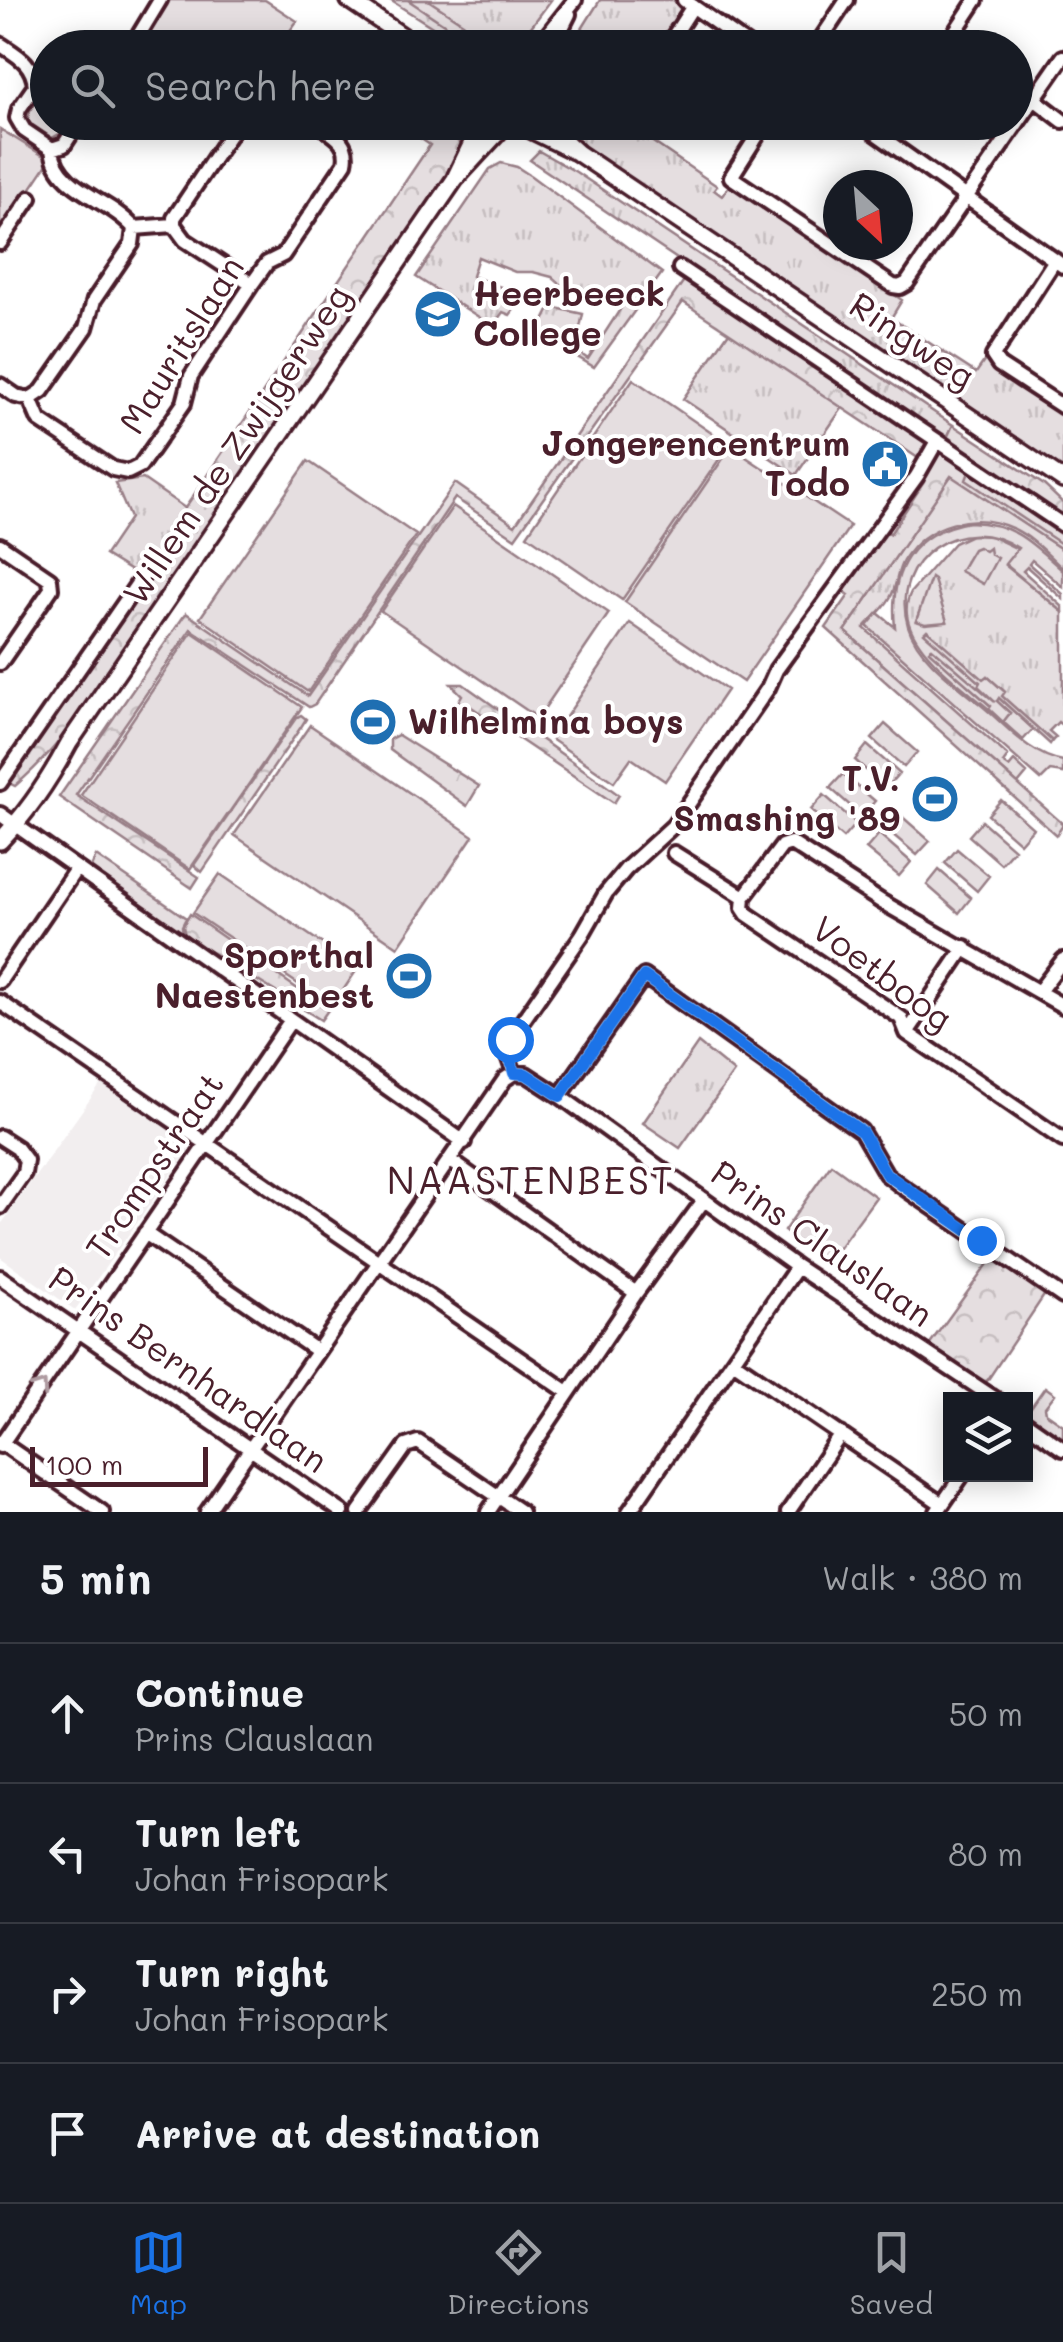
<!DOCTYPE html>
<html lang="en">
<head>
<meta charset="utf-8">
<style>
	body { margin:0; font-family:Mali,sans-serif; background:#20242c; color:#f1f3f6 }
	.controls { position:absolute; right:30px; bottom:30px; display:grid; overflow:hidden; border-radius:0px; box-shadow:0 5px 25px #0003 }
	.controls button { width:90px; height:90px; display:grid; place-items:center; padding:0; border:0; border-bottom:2px solid #363941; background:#171b24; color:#f1f3f6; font:50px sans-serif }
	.compass { position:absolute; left:823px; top:170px; width:90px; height:90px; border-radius:50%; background:#171b24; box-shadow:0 5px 25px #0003; rotate:154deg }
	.scale { position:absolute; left:30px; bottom:25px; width:178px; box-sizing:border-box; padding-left:10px; border:5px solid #4a1f2b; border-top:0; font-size:28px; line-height:35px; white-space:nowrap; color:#4a1f2b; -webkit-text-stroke:8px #fff; paint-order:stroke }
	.stop { position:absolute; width:30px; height:30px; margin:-22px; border:8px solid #1a73e8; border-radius:50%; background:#fff }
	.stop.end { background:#1a73e8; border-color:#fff; box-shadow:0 2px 10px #0008 }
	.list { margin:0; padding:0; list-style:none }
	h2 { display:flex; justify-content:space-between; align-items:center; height:130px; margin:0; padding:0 40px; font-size:42px }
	h2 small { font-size:32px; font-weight:400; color:#9ea1a6 }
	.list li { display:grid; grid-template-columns:65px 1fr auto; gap:30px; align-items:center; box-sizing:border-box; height:140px; padding:0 40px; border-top:2px solid #363941 }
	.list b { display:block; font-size:38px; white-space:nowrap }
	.list p { margin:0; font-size:32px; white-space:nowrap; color:#9ea1a6 }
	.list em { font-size:32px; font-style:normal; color:#9ea1a6 }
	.icon { flex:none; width:55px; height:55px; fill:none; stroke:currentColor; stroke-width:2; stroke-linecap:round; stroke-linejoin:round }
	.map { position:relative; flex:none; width:1063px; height:1512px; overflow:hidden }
	.search { position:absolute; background:#171b24; box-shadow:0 5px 25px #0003; left:30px; right:30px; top:30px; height:110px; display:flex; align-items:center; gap:25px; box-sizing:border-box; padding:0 35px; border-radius:55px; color:#9ea1a6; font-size:38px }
	.sheet { height:690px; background:#171b24 }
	nav { display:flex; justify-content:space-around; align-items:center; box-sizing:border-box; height:140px; border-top:2px solid #363941; background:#171b24; font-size:28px; color:#9ea1a6 }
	nav a { display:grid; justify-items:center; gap:5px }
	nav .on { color:#1a73e8 }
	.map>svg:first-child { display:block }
	.built { fill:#f2eeef }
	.grass { fill:url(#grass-tufts); stroke:#987e86; stroke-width:2.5; fill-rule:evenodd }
	.forest { fill:url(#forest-crowns); stroke:#987e86; stroke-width:2.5 }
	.green { fill:#e5dee0; stroke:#987e86; stroke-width:2.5 }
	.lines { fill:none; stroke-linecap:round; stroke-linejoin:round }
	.minor-casing { stroke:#4a1f2b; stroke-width:20 }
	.major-casing { stroke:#4a1f2b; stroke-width:22 }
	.minor { stroke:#fff; stroke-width:12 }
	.major { stroke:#fff; stroke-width:15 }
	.oneway { stroke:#ae9aa0 }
	.route { stroke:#1a73e8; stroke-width:12 }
	.labels { text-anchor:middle; stroke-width:8; stroke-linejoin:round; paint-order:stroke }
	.poi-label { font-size:35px; font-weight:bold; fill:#4a1f2b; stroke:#fff; text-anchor:end }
	.street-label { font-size:35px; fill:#4a1f2b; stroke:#fff }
	.neighbourhood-label { font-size:38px; letter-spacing:2.5px; fill:#4a1f2b; stroke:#fff }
</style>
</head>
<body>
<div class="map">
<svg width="1063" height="1512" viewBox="0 0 1063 1512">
	<defs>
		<pattern id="grass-tufts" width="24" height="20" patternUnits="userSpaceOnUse" patternTransform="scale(2.5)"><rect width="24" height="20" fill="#e5dee0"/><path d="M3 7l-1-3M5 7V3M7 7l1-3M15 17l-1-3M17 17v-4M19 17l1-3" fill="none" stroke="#c6bec0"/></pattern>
		<pattern id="forest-crowns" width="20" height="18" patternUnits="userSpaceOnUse" patternTransform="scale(2.5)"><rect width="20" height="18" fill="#e5dee0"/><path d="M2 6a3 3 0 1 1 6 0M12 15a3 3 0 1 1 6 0" fill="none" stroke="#c6bec0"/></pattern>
	</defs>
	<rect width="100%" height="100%" fill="#fff"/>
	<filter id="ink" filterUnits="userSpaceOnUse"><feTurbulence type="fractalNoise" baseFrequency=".01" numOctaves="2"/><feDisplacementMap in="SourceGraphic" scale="20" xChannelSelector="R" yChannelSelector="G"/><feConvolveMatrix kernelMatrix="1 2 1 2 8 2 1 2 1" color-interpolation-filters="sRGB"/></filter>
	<g filter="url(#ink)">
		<path class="built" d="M 103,1081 L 193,1144 L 75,1310 L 0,1257 L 0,1226 Z"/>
		<path class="grass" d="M 390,0 L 551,0 L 519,43 L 511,48 L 464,47 Z
			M 600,0 L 673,0 L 684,8 L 684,13 L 661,47 L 570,48 Z
			M 47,82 L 48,122 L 69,123 L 61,133 L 52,138 L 28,122 L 29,112 Z
			M 554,122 L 625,123 L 717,186 L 714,190 L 722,196 L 730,184 L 902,300 L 891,318 L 976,373 L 985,360 L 1063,414 L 1063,471 L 565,135 Z
			M 539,151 L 576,172 L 953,425 L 946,440 L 530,160 Z
			M 501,163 L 517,167 L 531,176 L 662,273 L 594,367 L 538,333 L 551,307 L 583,314 L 575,350 L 588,359 L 621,308 L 568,291 L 552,277 L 533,272 L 515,272 L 478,257 L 472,276 L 524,296 L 510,315 L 503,312 L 493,326 L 416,277 L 490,169 Z
			M 729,332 L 843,407 L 796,475 L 683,399 Z
			M 951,475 L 1063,550 L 1063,569 C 1048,555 1033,538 1014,529 C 975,510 926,523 903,561 C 896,573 897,587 890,598 C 884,609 872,619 864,628 L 1008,756 L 1003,763 L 1009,767 L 1014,761 L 1027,773 L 1018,784 L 845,631 Z
			M 143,479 L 185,508 C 180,535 155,553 139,576 L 105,555 L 130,518 L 115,483 Z
			M 971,535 L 991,536 L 1018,549 L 1005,565 L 1063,612 L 1063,726 L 1058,722 L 1049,731 L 1056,737 L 1052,741 L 1001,696 L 1004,691 L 987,676 L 983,680 L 925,633 L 981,683 L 979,686 L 995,701 L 999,698 L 1033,729 L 1023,740 L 1003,722 L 1010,713 L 996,701 L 994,704 L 931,649 L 930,651 L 991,706 L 989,709 C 960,684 888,636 911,592 L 954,543 ZM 930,584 L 933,584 L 947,621 L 916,621 Z
			M 96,856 L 186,918 L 182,926 L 183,935 L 152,913 L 146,914 L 131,903 L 129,897 L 88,874 Z
			M 698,1043 L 734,1072 L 680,1148 L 643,1123 Z"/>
		<path class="forest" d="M 398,123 L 444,123 L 454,130 L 453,138 L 465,146 C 363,298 264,452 159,601 C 114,664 74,736 15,786 L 9,783 L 150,579 L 143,570 L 180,529 L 185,508 L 430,145 Z
			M 685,279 L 929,442 L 918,458 L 683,302 L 515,538 L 455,498 L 315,704 L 309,707 L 191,629 L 76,795 L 199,877 L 192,888 L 59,797 L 186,613 L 308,696 L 455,483 L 515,525 Z
			M 953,425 L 1044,485 L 1063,503 L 1063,519 L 946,440 Z
			M 938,448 L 1063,533 L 1063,550 L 951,476 L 845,631 L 1063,824 L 1056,835 L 826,628 L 849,595 L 841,589 L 885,527 L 890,534 L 924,482 L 920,476 Z
			M 451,684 L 463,684 L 608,787 L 619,795 L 614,803 L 467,704 L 446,734 L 442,730 L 462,695 Z
			M 301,715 L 306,719 L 301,727 L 202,872 L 194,865 L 296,718 Z
			M 398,735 L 479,786 L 467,806 L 390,750 L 390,739 Z
			M 190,914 L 328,1010 L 321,1020 L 185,936 L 183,926 Z
			M 993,1257 L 1045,1294 L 985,1384 L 929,1345 Z
			M 1045,1387 L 1055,1394 L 1045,1407 L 1046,1413 L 1063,1425 L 1063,1438 L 1027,1413 Z"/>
		<path class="green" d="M 170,0 L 265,0 L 297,21 L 278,47 L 139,47 Z
			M 408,0 L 428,0 L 463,23 L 456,32 Z
			M 0,129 L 50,160 L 0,234 Z
			M 633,379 L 729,445 L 622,600 L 527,535 Z
			M 731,447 L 850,526 L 743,682 L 625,602 Z
			M 308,461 L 416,535 L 308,692 L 200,618 Z
			M 969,472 L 1063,536 L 1063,545 L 966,480 Z
			M 453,506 L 609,613 L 538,718 L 381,611 Z
			M 969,522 C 1014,523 1031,542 1063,571 L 1063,587 L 1032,560 L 1029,564 L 1063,594 L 1063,599 L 1027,567 L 1023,571 L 1063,607 L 1063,612 L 1005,564 L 1018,548 C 962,510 888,559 908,626 C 919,661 961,687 987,710 C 1010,730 1031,755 1063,761 L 1063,773 L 1050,771 L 1041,780 L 867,626 L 878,613 L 895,627 C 889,571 911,532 969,522 Z
			M 978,547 L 985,551 L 989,548 L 990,554 L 997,558 L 983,584 L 960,571 L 973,549 Z
			M 931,578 L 934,580 L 947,622 L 925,624 L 916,621 Z
			M 630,623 L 727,690 L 665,781 L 631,758 L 614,782 L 551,739 Z
			M 927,630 L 983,679 L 987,676 L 1005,692 L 1002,696 L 1052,741 L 1050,744 L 999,698 L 997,701 L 1010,713 L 1003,722 L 989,709 L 991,706 L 929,651 L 932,648 L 995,702 L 978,686 L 980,682 L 924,633 Z
			M 192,632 L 302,707 L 190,869 L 81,795 Z
			M 885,724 L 917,752 L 904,767 L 872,739 Z
			M 310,725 L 473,836 L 398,947 L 234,835 Z
			M 867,745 L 899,773 L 886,788 L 855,760 Z
			M 843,774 L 875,801 L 862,816 L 830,788 Z
			M 824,795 L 856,823 L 843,838 L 811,810 Z
			M 1001,800 L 1033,828 L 1020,843 L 988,815 Z
			M 898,813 L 930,841 L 917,855 L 885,828 Z
			M 982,821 L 1014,849 L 1001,864 L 969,836 Z
			M 879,834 L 911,862 L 899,876 L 866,849 Z
			M 957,849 L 989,876 L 977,891 L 945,863 Z
			M 939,870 L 971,898 L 959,913 L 927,885 Z
			M 220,874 L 358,968 L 332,1007 L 193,913 Z
			M 831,1164 L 876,1197 L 827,1264 L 784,1231 Z"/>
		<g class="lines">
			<g class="minor-casing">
				<path id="minor" d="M 684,0 L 752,48
					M 0,44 C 18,56 33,63 35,86 L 19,109 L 17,118 L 24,130 L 52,149
					M 131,48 L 160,0
					M 537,48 L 575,0
					M 552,48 L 569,14
					M 666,48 L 693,6
					M 815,48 L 847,0
					M 960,48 L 955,32 L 976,0
					M 1016,85 L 1063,121
					M 79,122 L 64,145 L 52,149 C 56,190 110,199 134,228 L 174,225 L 185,240 L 252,284
					M 766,122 L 731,177 L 893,286 L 900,287 L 907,283 L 1063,57
					M 860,122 L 1063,266
					M 174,225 L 174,218 L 238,122
					M 0,243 L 30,198
					M 1055,260 L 993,356 L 999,365 L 1063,407
					M 680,268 L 1063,525
					M 0,385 L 16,396 L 30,399 L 39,420 L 113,469 L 128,472 L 140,466 L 184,403 L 191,376 L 252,284 L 267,263 L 283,255 L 345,163 C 350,141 332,134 315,122
					M 30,399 L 42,391 L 86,328 L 94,300 L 132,244 L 134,228
					M 0,545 L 50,579 L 51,589 L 0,663
					M 0,783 L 145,573
					M 0,814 L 464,1142
					M 674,853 L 744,897
					M 744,897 L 743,908 L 747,914 L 901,1018 L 907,1033 L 1063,1140
					M 744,897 L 782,846 L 791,843 L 882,902 L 1063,1006
					M 0,981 L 76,869
					M 1040,990 L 1063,960
					M 0,1002 L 568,1392
					M 907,1033 L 965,947
					M 514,1073 L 526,1074 L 560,1096 L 797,1267 L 997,1400
					M 560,1096 L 644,976 L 861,1131 L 886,1174 L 900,1185 L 1063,1297
					M 0,1137 L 17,1148 L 26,1160 L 24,1173 L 0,1207
					M 451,1161 L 636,1293
					M 145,1233 L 317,1351
					M 0,1277 L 342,1512
					M 733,1361 L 942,1504
					M 1026,1423 L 1063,1449
					M 0,1442 L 102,1512
					M 0,1446 L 291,1020
					M 207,1512 L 505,1079 L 514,1073 L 509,1059 L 510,1039 L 582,935 L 606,893 L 626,869 L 674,825 L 768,688 L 776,670 L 917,476 L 937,441
					M 359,1512 L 406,1446 L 418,1442 L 521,1512
					M 488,1512 L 636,1293 L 704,1200
					M 629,1512 L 797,1267
					M 788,1512 L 841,1434
					M 937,1512 L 963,1474"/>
			</g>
			<g class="major-casing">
				<path id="major" d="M 349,0 L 420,48
					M 544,122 L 578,153 L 1063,480
					M 519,124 L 574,151
					M 456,176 L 482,122
					M 0,841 C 28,812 50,779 69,743 L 455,179 L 502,128"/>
			</g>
			<use href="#minor" class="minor"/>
			<use href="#major" class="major"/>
		</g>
		<defs><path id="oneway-chevron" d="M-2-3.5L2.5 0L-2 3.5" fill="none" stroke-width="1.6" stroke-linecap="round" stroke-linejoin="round" transform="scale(2.5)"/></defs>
		<use class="oneway" href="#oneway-chevron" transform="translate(41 1387) rotate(-55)"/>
	</g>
	<g class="lines" filter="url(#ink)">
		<path class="route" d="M 510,1039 L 510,1059 L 514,1073 L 526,1074 L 560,1096 L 644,976 L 862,1132 L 886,1174 L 981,1240"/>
	</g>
	<defs>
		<g id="school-disc" transform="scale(2.5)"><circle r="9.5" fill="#1f6fb2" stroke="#fff"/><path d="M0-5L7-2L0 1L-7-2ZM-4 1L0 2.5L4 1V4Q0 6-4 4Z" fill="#fff"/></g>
		<g id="civic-disc" transform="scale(2.5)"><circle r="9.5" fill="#1f6fb2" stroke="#fff"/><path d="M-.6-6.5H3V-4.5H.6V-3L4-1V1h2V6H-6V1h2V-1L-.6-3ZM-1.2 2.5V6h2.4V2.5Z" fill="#fff"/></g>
		<g id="stadium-disc" transform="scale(2.5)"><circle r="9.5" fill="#1f6fb2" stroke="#fff"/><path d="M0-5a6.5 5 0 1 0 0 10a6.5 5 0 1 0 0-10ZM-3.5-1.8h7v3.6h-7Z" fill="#fff"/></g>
	</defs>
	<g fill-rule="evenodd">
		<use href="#school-disc" x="438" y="314"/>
		<use href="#civic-disc" x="885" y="464"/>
		<use href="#stadium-disc" x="373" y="722"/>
		<use href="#stadium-disc" x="935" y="799"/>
		<use href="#stadium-disc" x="409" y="976"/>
	</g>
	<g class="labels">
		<g class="poi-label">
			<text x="473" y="306" text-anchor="start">Heerbeeck<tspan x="473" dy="40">College</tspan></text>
			<text x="850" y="456">Jongerencentrum<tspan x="850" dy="40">Todo</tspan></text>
			<text x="408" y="734" text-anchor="start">Wilhelmina boys</text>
			<text x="900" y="791">T.V.<tspan x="900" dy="40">Smashing '89</tspan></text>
			<text x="374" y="968">Sporthal<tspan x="374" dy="40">Naestenbest</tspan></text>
		</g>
		<g class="street-label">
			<text transform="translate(912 341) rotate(34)" y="12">Ringweg</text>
			<text transform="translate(182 345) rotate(-58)" y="12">Mauritslaan</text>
			<text transform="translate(237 445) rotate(-56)" y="12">Willem de Zwijgerweg</text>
			<text transform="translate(882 974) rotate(37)" y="12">Voetboog</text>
			<text transform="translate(155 1166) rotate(-56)" y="12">Trompstraat</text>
			<text transform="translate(822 1244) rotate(35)" y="12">Prins Clauslaan</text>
			<text transform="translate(188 1370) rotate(35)" y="12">Prins Bernhardlaan</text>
		</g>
		<g class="neighbourhood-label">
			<text x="531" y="1194">NAASTENBEST</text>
		</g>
	</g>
</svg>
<div class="controls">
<button><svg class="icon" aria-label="layers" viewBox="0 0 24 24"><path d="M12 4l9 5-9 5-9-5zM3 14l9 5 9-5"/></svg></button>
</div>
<svg class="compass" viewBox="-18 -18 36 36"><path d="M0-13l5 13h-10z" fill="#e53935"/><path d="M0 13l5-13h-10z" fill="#9ea1a6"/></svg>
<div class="scale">100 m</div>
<div class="stop" style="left:510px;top:1039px"></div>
<div class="stop end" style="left:981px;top:1240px"></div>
<div class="search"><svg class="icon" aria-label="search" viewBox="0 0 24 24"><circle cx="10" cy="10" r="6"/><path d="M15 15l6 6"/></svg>Search here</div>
</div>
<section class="sheet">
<h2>5 min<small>Walk · 380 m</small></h2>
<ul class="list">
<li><svg class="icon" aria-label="ahead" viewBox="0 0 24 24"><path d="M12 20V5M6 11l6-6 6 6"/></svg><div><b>Continue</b><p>Prins Clauslaan</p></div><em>50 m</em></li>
<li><svg class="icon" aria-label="left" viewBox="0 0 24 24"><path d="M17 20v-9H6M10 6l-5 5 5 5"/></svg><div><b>Turn left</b><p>Johan Frisopark</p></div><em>80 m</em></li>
<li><svg class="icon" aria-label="right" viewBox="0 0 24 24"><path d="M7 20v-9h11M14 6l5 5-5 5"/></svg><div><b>Turn right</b><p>Johan Frisopark</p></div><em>250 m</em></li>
<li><svg class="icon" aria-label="arrive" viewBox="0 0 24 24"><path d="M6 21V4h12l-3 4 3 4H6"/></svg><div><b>Arrive at destination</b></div></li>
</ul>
</section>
<nav>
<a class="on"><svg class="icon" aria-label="map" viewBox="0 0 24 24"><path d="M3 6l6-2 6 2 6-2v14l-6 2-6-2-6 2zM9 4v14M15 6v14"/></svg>Map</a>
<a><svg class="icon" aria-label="directions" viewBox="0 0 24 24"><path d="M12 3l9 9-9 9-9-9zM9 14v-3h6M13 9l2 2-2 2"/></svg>Directions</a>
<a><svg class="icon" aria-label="saved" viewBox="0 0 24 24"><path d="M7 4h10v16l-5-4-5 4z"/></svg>Saved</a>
</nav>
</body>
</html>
